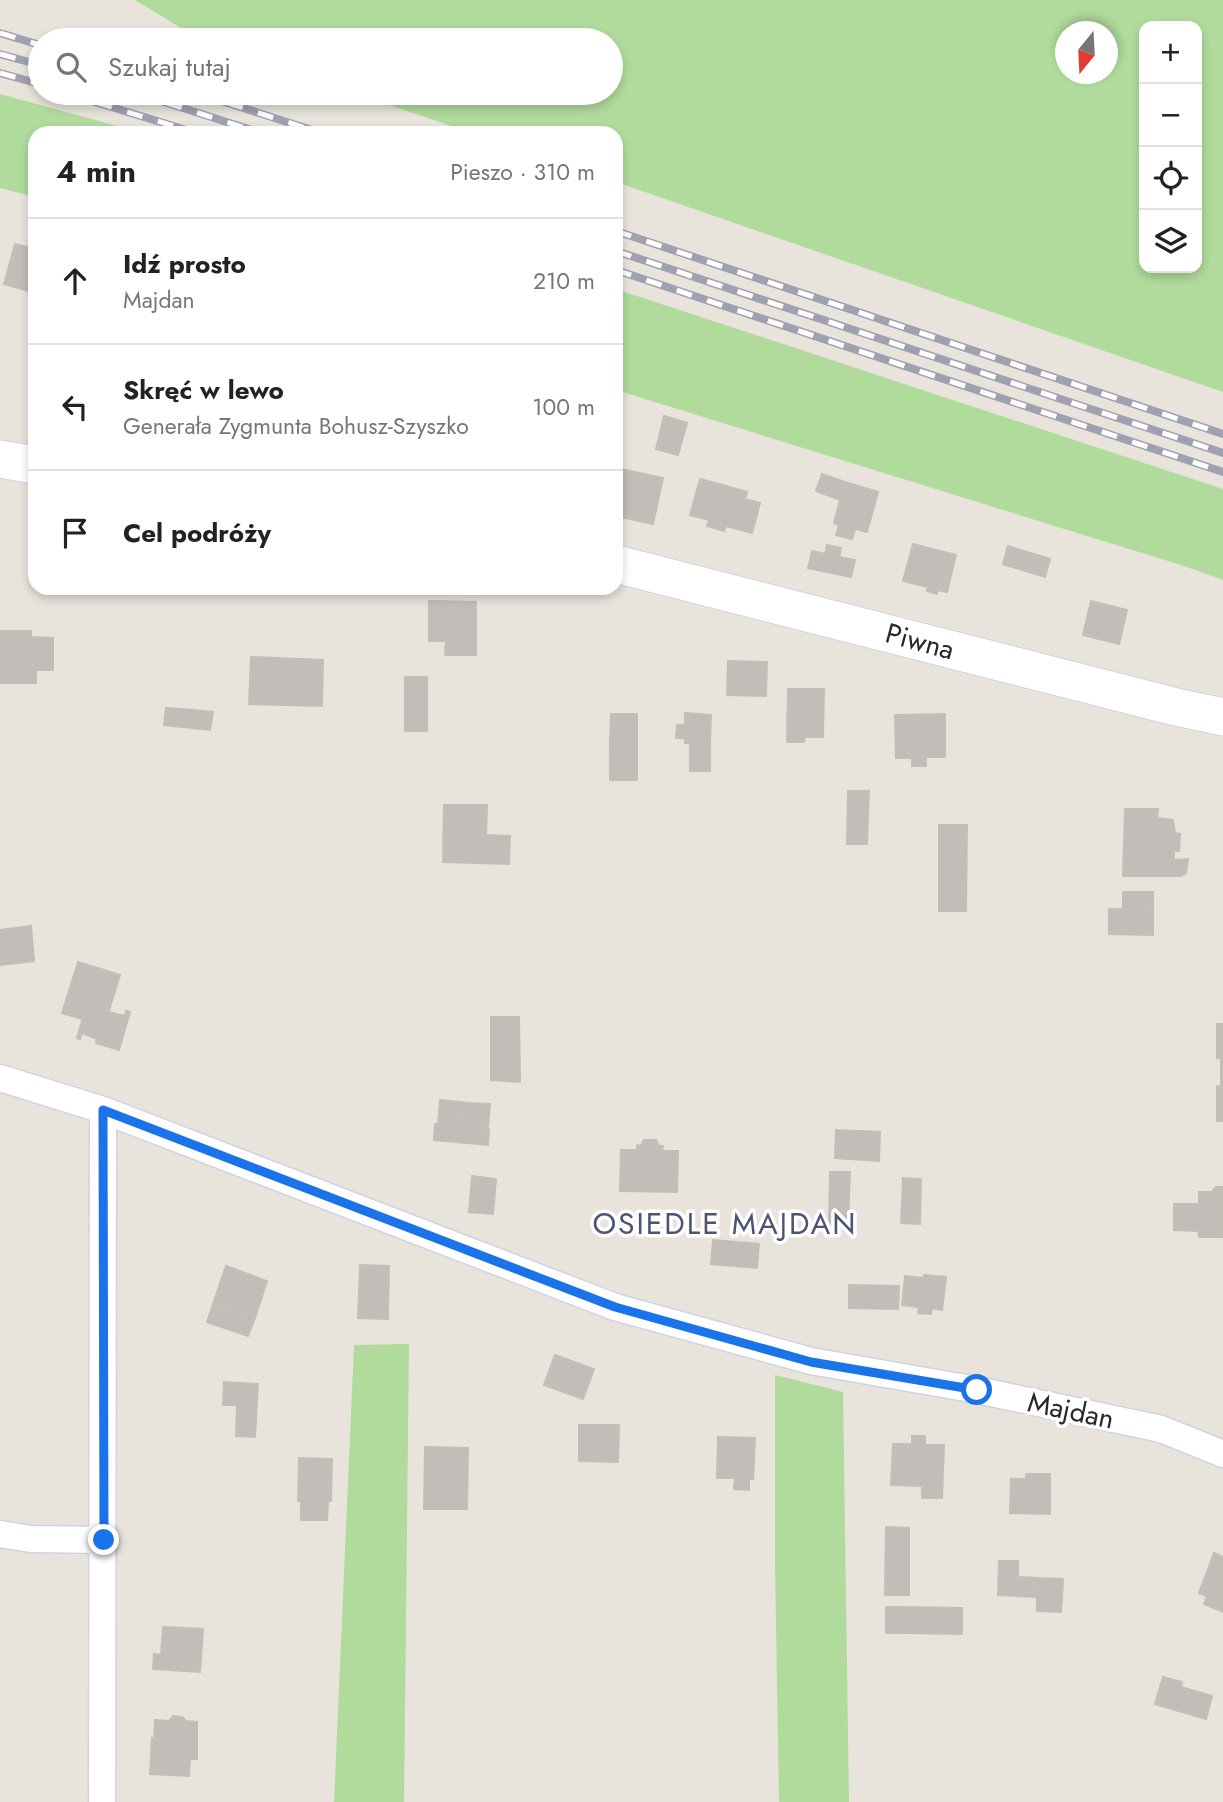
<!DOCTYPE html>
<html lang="pl">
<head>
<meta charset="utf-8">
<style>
	body { margin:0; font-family:Jost,sans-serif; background:#f6f6f6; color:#222 }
	.controls { position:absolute; right:21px; top:21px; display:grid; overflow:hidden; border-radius:14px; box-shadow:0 4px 10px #0003 }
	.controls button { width:63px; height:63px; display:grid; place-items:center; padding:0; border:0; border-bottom:2px solid #e0e0e0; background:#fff; color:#222; font:35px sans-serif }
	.compass { position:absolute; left:1055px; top:21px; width:63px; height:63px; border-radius:50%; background:#fff; box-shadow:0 4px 10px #0003; rotate:198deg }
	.stop { position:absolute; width:21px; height:21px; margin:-16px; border:5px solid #1a73e8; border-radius:50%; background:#fff }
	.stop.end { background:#1a73e8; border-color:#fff; box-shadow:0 2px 7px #0008 }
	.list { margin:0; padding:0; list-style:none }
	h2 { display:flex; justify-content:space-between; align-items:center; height:91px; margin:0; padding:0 28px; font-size:30px }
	h2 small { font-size:23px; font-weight:400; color:#767676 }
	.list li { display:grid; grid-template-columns:46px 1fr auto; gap:21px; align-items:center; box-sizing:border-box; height:126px; padding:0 28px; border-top:2px solid #e0e0e0 }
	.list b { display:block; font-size:26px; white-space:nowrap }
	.list p { margin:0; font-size:23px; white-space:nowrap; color:#767676 }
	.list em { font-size:23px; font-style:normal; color:#767676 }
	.icon { flex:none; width:38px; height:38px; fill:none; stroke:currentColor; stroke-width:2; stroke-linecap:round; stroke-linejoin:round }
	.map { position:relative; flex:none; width:1223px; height:1802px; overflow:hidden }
	.search { position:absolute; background:#fff; box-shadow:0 4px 10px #0003; left:28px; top:28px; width:595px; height:77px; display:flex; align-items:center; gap:18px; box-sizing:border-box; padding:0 24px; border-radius:38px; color:#767676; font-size:26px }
	.panel { position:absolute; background:#fff; box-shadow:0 4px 10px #0003; left:28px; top:126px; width:595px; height:469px; border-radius:21px }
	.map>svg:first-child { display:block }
	.green { fill:#b0db9c; fill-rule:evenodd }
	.building { fill:#c2bdb8; stroke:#c4bfb5; stroke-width:2 }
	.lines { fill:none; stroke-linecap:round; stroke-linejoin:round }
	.street-casing { stroke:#d1d3e0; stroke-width:29 }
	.secondary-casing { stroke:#d1d3e0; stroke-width:39 }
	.street { stroke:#fff; stroke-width:26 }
	.secondary { stroke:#fff; stroke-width:37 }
	.rail-casing { stroke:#9fa1b1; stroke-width:8 }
	.rail { stroke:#fff; stroke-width:5; stroke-dasharray:16; stroke-linecap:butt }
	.route { stroke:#1a73e8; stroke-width:9 }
	.labels { text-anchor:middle; stroke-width:7; stroke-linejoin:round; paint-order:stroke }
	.street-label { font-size:28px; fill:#282828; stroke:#fff }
	.neighbourhood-label { font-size:30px; letter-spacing:2px; fill:#4d5374; stroke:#fff }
</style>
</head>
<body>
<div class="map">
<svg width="1223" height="1802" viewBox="0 0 1223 1802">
	<rect width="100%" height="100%" fill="#e9e4db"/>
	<path class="green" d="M 135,0 L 1223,0 L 1223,392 L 616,182 L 616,133 L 472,133 L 354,93 L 611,93 L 611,40 L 201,40 ZM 1144,26 L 1197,26 L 1197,268 L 1144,268 ZM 1066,32 L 1108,32 L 1108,74 L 1066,74 Z
		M 0,94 L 143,133 L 35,133 L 35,197 L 0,188 Z
		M 616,289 L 1223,489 L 1223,580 L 1184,566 L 616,390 Z
		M 409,1344 L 404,1802 L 334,1802 L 354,1345 Z
		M 775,1375 L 843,1392 L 849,1802 L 779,1802 L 775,1564 Z"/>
	<path class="building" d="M 15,244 L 35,249 L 35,293 L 4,284 Z
		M 664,416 L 687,423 L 678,455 L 656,449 Z
		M 616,468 L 663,478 L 653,524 L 616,516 Z
		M 822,474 L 845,482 L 840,500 L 816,491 Z
		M 700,479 L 719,484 L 709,520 L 690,515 Z
		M 845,482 L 878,492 L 867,532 L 855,529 L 852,539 L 836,535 L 839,525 L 834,523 Z
		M 719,484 L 747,492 L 745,499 L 760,503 L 752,533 L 726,526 L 724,531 L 707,526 Z
		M 913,544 L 956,555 L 947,592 L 937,590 L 937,594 L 927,591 L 928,587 L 903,581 Z
		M 827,545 L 841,548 L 839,557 L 855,560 L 851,577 L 808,568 L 812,551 L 825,554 Z
		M 1008,546 L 1050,559 L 1045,577 L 1003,564 Z
		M 429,601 L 476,602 L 476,655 L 445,655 L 446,641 L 429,641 Z
		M 1091,601 L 1127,610 L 1119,644 L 1083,635 Z
		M 0,631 L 31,631 L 31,637 L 53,638 L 53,670 L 36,670 L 36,683 L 0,683 Z
		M 251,657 L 323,660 L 322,706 L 249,704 Z
		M 728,661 L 767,662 L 766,696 L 727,695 Z
		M 405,677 L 427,677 L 427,731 L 405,731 Z
		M 788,689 L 824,689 L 823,737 L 805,737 L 804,742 L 787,742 Z
		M 166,708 L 194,710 L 192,728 L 164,725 Z
		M 194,710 L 213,712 L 210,730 L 192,728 Z
		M 685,713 L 711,715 L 710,743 L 685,743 L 685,738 L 676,738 L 677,725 L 685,725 Z
		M 611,714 L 637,714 L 637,744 L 610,743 Z
		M 945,714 L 945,757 L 926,757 L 926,766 L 912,766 L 912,758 L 896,758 L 895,715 Z
		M 610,743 L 637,744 L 637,767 L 610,767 Z
		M 690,743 L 710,743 L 710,771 L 690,771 Z
		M 610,767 L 637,767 L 637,780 L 610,780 Z
		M 848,791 L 869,791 L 867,844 L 847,844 Z
		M 444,805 L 487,805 L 486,835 L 510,836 L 509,864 L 443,862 Z
		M 1125,809 L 1158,809 L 1157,818 L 1173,820 L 1175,833 L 1180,834 L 1179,851 L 1174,850 L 1174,860 L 1188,859 L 1186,873 L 1181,876 L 1123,876 Z
		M 939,825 L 967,825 L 966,911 L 939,911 Z
		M 1123,892 L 1153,892 L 1153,910 L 1123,910 Z
		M 1109,909 L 1153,910 L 1153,935 L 1109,934 Z
		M 31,926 L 34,961 L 0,965 L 0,930 Z
		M 78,962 L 120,975 L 110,1007 L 88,1000 L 82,1019 L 62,1013 Z
		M 88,1000 L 110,1007 L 109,1012 L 125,1016 L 126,1011 L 130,1012 L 119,1050 L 96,1043 L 97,1039 L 82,1033 L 80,1039 L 77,1038 Z
		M 491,1017 L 519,1017 L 520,1082 L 491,1080 Z
		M 1217,1024 L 1223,1024 L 1223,1072 L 1221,1072 L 1221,1058 L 1217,1058 Z
		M 1221,1072 L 1223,1072 L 1223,1121 L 1217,1121 L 1217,1086 L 1221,1087 Z
		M 440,1100 L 468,1103 L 467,1114 L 458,1114 L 457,1125 L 438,1124 Z
		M 468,1103 L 490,1104 L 488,1128 L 457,1125 L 458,1114 L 467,1114 Z
		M 435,1124 L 458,1126 L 456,1142 L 434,1140 Z
		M 458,1126 L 489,1129 L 488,1145 L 456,1142 Z
		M 836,1130 L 880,1132 L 879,1161 L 835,1158 Z
		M 644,1140 L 656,1140 L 659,1146 L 663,1146 L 662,1151 L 678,1151 L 677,1192 L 620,1191 L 621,1150 L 637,1150 L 637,1145 L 641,1146 Z
		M 830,1172 L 850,1172 L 848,1225 L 829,1225 Z
		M 472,1176 L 496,1179 L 493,1214 L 469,1212 Z
		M 903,1178 L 921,1179 L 920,1224 L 901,1223 Z
		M 1216,1187 L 1223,1187 L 1223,1237 L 1199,1237 L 1198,1231 L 1174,1230 L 1174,1204 L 1199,1204 L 1199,1192 L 1212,1192 Z
		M 713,1240 L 759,1244 L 757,1268 L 711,1264 Z
		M 360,1265 L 389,1266 L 388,1319 L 358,1318 Z
		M 226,1266 L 267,1281 L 255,1318 L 213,1304 Z
		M 924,1275 L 946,1277 L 942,1310 L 932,1308 L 931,1314 L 918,1313 L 919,1307 L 902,1305 L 905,1276 L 924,1278 Z
		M 849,1285 L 899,1286 L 898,1309 L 849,1308 Z
		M 213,1304 L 255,1318 L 248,1336 L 207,1322 Z
		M 555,1355 L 594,1369 L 583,1399 L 544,1385 Z
		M 224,1382 L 258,1384 L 255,1437 L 236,1436 L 237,1405 L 223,1405 Z
		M 579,1425 L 619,1425 L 618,1462 L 579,1461 Z
		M 912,1436 L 925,1436 L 925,1445 L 944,1445 L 942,1498 L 922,1498 L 922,1486 L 891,1485 L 893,1444 L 912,1444 Z
		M 718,1437 L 755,1438 L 753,1479 L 749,1479 L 749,1490 L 734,1489 L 735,1478 L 717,1478 Z
		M 425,1447 L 468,1448 L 467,1509 L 424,1509 Z
		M 299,1458 L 332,1459 L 331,1501 L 328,1501 L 327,1520 L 301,1520 L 301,1501 L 298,1501 Z
		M 1026,1474 L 1050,1474 L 1050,1514 L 1010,1513 L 1011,1479 L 1026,1479 Z
		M 886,1527 L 909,1528 L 909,1595 L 885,1595 Z
		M 1214,1553 L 1223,1557 L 1223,1612 L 1204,1604 L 1207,1596 L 1199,1593 Z
		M 999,1561 L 1018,1561 L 1018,1577 L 1038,1578 L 1037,1597 L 998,1595 Z
		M 1038,1578 L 1063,1579 L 1062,1598 L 1037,1597 Z
		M 1037,1597 L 1062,1598 L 1061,1612 L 1037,1611 Z
		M 886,1607 L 904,1607 L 904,1633 L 886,1633 Z
		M 904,1607 L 962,1608 L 962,1634 L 904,1633 Z
		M 163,1627 L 203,1629 L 200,1672 L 153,1669 L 154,1654 L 161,1655 Z
		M 1163,1677 L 1182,1682 L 1181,1687 L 1212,1696 L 1206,1719 L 1155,1704 Z
		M 173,1716 L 182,1717 L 186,1721 L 197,1722 L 197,1759 L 190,1759 L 189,1776 L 150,1774 L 152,1738 L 154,1739 L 155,1720 L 169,1721 Z"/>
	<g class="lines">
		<g class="street-casing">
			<path id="street" d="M 0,1078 L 103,1110 L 615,1307 L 811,1361 L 977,1390 L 1161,1429 L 1223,1454
				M 0,1534 L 31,1539 L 104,1540
				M 102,1802 L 103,1110"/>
		</g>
		<g class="secondary-casing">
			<path id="secondary" d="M 0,459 L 35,465
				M 616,564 L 1176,707 L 1223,717"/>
		</g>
		<use href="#street" class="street"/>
		<use href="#secondary" class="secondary"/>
		<g class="rail-casing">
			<path id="rail" d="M 0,33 L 40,45
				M 0,54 L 40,65
				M 0,73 L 40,84
				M 66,93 L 196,133
				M 136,93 L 261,133
				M 197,93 L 321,133
				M 616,231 L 1223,434
				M 616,251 L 1223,453
				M 616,270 L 1223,472"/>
		</g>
		<use href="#rail" class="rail"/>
	</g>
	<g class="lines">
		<path class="route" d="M 104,1540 L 103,1110 L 615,1307 L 811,1362 L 977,1390"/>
	</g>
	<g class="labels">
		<g class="street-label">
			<text transform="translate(920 641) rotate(15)" y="10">Piwna</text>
			<text transform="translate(1071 1410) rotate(12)" y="10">Majdan</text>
		</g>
		<g class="neighbourhood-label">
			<text x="725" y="1234">OSIEDLE MAJDAN</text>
		</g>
	</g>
</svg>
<div class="controls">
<button>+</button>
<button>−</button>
<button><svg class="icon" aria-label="locate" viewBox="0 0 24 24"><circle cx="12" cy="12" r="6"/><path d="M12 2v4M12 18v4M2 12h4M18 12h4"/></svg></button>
<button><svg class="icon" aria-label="layers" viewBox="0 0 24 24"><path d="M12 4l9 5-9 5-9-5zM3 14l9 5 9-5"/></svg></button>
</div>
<svg class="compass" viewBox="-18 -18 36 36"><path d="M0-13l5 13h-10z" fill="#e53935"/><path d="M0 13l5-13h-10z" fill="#767676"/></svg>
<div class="stop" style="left:977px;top:1390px"></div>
<div class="stop end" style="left:104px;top:1540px"></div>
<div class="search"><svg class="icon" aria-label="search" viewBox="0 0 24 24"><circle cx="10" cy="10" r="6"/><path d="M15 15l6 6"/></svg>Szukaj tutaj</div>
<section class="panel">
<h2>4 min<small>Pieszo · 310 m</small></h2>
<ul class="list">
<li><svg class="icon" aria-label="ahead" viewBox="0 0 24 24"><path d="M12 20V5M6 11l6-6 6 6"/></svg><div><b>Idź prosto</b><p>Majdan</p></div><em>210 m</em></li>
<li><svg class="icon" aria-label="left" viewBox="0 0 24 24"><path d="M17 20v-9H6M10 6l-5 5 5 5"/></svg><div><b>Skręć w lewo</b><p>Generała Zygmunta Bohusz-Szyszko</p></div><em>100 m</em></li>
<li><svg class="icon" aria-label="arrive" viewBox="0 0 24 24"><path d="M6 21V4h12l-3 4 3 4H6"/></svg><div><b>Cel podróży</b></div></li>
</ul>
</section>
</div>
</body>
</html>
